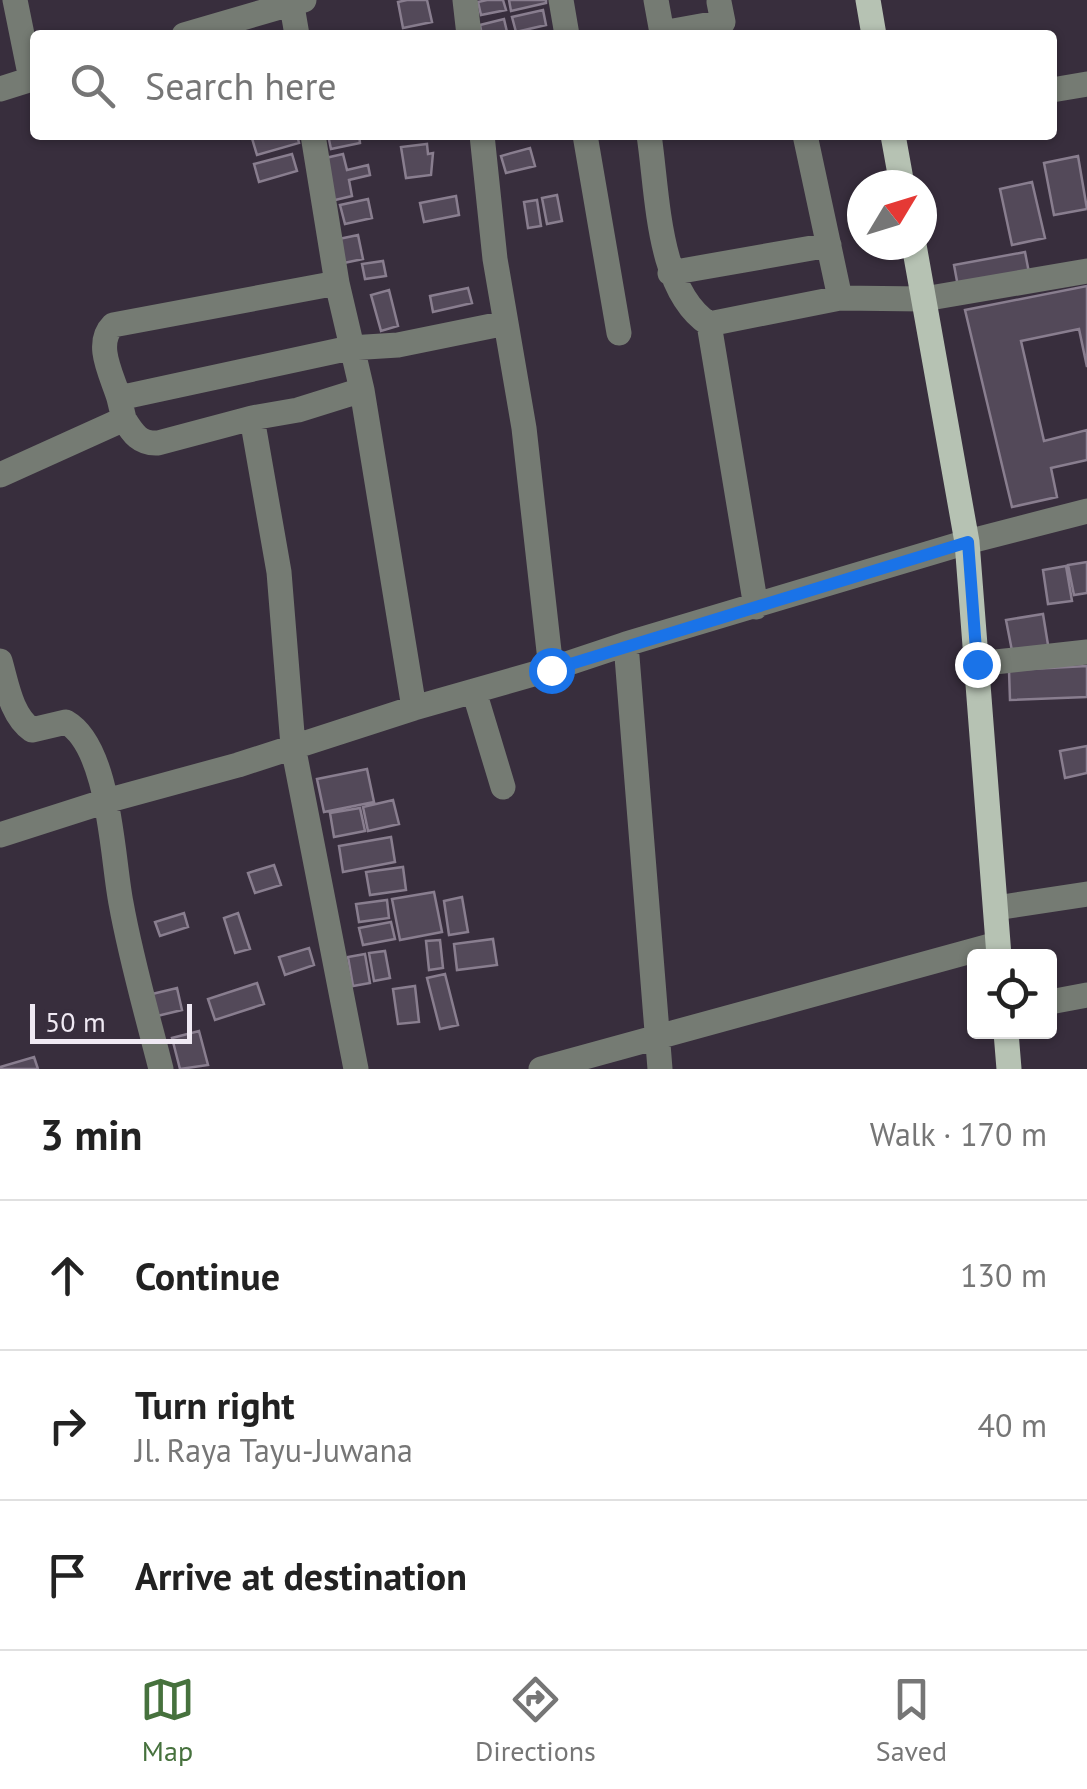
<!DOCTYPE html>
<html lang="en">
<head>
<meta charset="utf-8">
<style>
	body { margin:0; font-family:"PT Sans",sans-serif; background:#f6f6f6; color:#222 }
	.controls { position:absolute; right:30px; bottom:30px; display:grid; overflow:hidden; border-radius:10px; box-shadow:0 2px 8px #0004 }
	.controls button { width:90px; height:90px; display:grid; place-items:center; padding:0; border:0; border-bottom:2px solid #e0e0e0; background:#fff; color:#222; font:50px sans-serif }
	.compass { position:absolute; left:847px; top:170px; width:90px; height:90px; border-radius:50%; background:#fff; box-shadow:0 2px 8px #0004; rotate:52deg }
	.scale { position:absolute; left:30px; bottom:25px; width:162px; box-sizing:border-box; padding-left:10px; border:5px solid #efe9f3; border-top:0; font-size:28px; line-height:35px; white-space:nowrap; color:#efe9f3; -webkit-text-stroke:8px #382e3d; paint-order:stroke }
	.stop { position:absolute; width:30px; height:30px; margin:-22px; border:8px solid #1a73e8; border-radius:50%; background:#fff }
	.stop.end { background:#1a73e8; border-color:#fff; box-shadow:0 2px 10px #0008 }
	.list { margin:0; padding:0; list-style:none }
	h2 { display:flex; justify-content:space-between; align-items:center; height:130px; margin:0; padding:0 40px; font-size:42px }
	h2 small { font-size:32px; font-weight:400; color:#767676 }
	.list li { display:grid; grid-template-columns:65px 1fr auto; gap:30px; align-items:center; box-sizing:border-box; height:150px; padding:0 40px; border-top:2px solid #e0e0e0 }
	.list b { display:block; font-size:38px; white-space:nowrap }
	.list p { margin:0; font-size:32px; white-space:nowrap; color:#767676 }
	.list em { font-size:32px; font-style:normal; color:#767676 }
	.icon { flex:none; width:55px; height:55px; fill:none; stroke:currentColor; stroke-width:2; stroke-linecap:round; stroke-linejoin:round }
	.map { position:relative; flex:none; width:1087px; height:1069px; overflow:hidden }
	.search { position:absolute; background:#fff; box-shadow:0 2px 8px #0004; left:30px; right:30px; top:30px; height:110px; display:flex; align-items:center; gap:25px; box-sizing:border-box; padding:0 35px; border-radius:10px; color:#767676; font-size:38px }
	.sheet { height:580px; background:#fff }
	nav { display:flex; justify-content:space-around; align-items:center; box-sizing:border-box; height:140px; border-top:2px solid #e0e0e0; background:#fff; font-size:28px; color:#767676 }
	nav a { display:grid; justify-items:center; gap:5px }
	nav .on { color:#46713d }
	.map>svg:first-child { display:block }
	.building { fill:#534959; stroke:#897e8f; stroke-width:2.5 }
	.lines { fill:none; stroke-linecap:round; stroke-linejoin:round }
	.minor { stroke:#757b73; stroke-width:25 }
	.major { stroke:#b6c2b3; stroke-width:25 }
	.route { stroke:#1a73e8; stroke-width:12 }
</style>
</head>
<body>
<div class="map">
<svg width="1087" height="1069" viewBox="0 0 1087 1069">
	<rect width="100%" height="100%" fill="#382e3d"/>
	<path class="building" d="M 407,0 L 427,0 L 432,22 L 403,28 L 398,2 Z
		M 487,0 L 503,0 L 506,10 L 481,15 L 478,2 Z
		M 509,0 L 546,0 L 546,3 L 511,11 Z
		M 543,10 L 546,25 L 516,32 L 512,17 Z
		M 504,19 L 507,32 L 482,35 L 480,25 Z
		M 251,135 L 297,135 L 299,143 L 257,155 Z
		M 328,135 L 359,135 L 360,143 L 331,149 Z
		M 427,144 L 428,154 L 433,153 L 431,175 L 406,178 L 401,147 Z
		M 530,148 L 535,166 L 506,173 L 501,156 Z
		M 292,154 L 297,171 L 259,182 L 254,164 Z
		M 343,154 L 347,170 L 368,165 L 370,175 L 349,180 L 352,196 L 331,201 L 321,159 Z
		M 1078,156 L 1087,209 L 1054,215 L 1044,163 Z
		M 1032,182 L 1045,238 L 1012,245 L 1000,189 Z
		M 557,195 L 562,221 L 547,224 L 542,198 Z
		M 456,196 L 459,215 L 424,222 L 420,203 Z
		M 368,199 L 372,218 L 345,224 L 340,205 Z
		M 537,200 L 541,226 L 528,228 L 524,202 Z
		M 358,235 L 363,259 L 339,264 L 334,240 Z
		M 1025,252 L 1030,278 L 959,292 L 954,265 Z
		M 383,261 L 386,276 L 365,279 L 362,264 Z
		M 1087,286 L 1087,367 L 1079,329 L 1021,341 L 1044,441 L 1087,430 L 1087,460 L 1051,468 L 1057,497 L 1012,507 L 965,310 Z
		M 468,288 L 472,303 L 433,312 L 430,296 Z
		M 389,290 L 398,326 L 381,331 L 371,295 Z
		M 1087,562 L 1087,593 L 1074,595 L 1068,565 Z
		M 1066,566 L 1072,601 L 1048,604 L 1043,570 Z
		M 1043,614 L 1049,651 L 1013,656 L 1006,620 Z
		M 1087,666 L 1087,697 L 1010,700 L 1009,670 Z
		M 1087,746 L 1087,773 L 1065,778 L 1060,751 Z
		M 367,769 L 374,802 L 324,812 L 317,779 Z
		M 393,800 L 399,824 L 368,831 L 363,807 Z
		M 360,808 L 365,831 L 334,837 L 330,813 Z
		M 391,837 L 395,862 L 343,872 L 339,846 Z
		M 274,865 L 281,885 L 255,893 L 248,873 Z
		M 403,867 L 406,890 L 370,895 L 366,872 Z
		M 434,892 L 442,932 L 400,940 L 392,899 Z
		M 462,897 L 468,932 L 449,935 L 444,901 Z
		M 387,900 L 389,918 L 359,922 L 356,904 Z
		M 184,913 L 188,927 L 160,936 L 155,922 Z
		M 238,913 L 250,949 L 235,953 L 224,918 Z
		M 391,922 L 395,939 L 363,945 L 359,928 Z
		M 493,939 L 497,965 L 457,970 L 454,944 Z
		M 440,940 L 443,968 L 429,970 L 426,941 Z
		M 309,948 L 314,965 L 285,975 L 279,957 Z
		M 385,951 L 390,978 L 374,981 L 369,953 Z
		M 365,954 L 370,983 L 353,986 L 348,957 Z
		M 445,974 L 458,1025 L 440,1029 L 427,978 Z
		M 257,983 L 264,1004 L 215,1020 L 208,999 Z
		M 415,986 L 419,1022 L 398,1024 L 393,989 Z
		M 177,988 L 182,1010 L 153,1017 L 148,995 Z
		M 199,1031 L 208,1065 L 180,1069 L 172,1038 Z
		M 34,1057 L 38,1069 L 0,1069 L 0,1067 Z"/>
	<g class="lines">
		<path class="minor" d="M 15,0 L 31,79
			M 291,0 L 297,35
			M 465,0 L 469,35
			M 561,0 L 567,35
			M 656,0 L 662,33 L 723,22 L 719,2
			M 184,35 L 304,0
			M 0,89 L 35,78
			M 1052,90 L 1087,84
			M 313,135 L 337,283 L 362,390 L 414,708
			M 482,135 L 495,259 L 524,428 L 551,669
			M 585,135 L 619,333
			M 649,135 C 658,194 657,290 709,324 L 756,607
			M 805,135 L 840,298
			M 670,273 L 829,245
			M 709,324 L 840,298 L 924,299 L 1087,271
			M 119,398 C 112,375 94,344 113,325 L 337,283
			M 252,418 L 279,572 L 293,746 L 356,1069
			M 124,419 L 119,398 L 350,348 L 398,345 L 506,323
			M 0,475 L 124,419 C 133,434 140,444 158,443 L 252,418 L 298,410 L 362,390
			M 626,644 L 660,1069
			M 0,661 C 7,685 11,715 32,730 L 66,722 C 110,747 112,857 121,903 C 131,959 147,1014 161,1069
			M 977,664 L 1087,652
			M 474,691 L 503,787
			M 0,835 L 106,801 L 238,765 L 414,708 L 551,669 L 626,644 L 967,542 L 1087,511
			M 996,908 L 1087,894
			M 1050,1002 L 1087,995
			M 541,1069 L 997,944"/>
		<path class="major" d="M 868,0 L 874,35
			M 893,135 L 902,185
			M 914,245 L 967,542 L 999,956
			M 1006,1032 L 1009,1069"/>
	</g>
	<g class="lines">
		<path class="route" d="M 551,670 L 968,542 L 977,664"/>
	</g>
</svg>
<div class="controls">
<button><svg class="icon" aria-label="locate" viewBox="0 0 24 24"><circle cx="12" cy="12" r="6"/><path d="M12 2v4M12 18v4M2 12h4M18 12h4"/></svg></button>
</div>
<svg class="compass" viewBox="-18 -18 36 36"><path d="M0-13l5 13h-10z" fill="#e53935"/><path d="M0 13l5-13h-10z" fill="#767676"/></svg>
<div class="scale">50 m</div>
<div class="stop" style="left:551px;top:670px"></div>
<div class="stop end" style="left:977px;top:664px"></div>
<div class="search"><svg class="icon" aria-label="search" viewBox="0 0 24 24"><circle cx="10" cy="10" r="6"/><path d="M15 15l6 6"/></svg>Search here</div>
</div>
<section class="sheet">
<h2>3 min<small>Walk · 170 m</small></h2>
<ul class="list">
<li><svg class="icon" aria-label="ahead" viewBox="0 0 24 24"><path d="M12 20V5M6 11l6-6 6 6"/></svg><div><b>Continue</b></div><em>130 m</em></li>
<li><svg class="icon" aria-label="right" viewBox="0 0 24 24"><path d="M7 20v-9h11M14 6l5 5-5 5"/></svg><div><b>Turn right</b><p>Jl. Raya Tayu-Juwana</p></div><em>40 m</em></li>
<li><svg class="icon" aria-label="arrive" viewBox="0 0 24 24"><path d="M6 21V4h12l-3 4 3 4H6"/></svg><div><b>Arrive at destination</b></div></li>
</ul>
</section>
<nav>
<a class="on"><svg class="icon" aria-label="map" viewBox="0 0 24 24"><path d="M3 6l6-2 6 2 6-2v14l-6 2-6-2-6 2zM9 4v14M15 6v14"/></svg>Map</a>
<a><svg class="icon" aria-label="directions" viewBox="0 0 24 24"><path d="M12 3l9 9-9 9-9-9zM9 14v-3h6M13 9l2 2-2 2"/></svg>Directions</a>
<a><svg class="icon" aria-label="saved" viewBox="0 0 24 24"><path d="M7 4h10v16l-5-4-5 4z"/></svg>Saved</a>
</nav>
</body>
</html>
